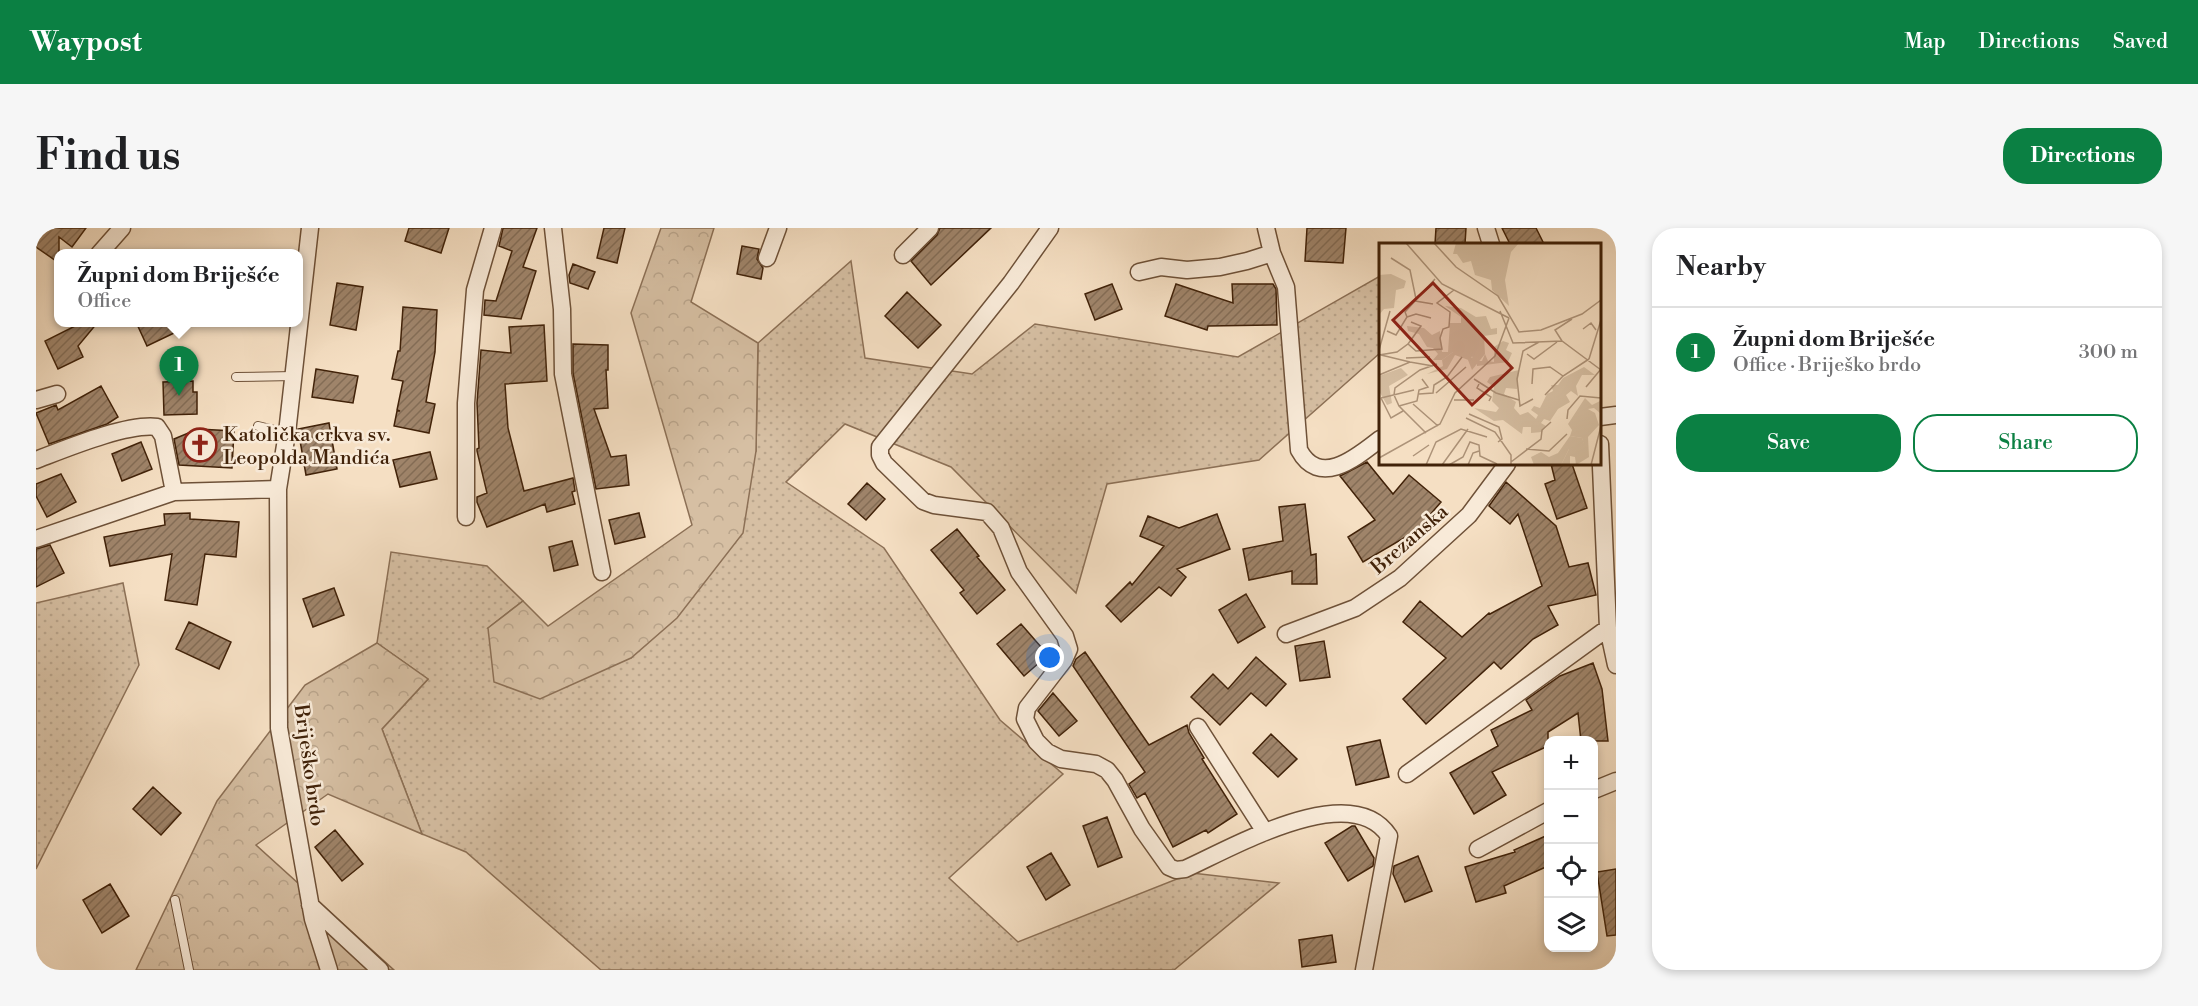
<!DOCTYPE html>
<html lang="en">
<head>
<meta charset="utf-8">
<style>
	body { margin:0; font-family:"Libre Bodoni",serif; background:#f6f6f6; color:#202124 }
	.controls { position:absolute; right:18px; bottom:18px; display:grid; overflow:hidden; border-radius:12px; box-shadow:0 3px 9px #0003 }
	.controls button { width:54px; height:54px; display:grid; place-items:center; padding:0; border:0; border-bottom:2px solid #e0e0e0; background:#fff; color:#202124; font:30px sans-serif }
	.you { position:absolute; left:1014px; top:430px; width:21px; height:21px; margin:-15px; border:4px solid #fff; border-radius:50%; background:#1a73e8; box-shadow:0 0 0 9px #1a73e833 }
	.badge { display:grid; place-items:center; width:39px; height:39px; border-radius:50%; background:#0b8043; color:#fff; font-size:20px; font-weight:700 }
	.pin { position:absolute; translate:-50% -50px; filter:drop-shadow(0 2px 3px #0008) }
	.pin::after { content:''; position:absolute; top:32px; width:21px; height:18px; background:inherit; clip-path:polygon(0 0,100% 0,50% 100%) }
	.popup { position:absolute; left:18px; top:21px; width:249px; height:78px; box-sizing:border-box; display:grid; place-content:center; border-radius:12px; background:#fff; filter:drop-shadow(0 2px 4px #0005); font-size:20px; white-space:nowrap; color:#757577 }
	.popup b { font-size:22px; color:#202124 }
	.popup::after { content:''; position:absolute; left:50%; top:100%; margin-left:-12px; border:12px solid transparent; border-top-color:#fff }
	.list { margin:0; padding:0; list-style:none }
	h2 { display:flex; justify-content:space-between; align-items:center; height:78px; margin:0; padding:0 24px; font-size:26px }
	h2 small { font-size:20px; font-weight:400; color:#757577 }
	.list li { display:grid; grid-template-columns:39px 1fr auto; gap:18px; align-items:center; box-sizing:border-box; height:90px; padding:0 24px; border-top:2px solid #e0e0e0 }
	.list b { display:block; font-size:22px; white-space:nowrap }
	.list p { margin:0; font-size:20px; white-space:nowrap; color:#757577 }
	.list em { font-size:20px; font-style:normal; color:#757577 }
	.actions { display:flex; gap:12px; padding:18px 24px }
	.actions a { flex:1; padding:14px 0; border:2px solid #0b8043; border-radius:24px; text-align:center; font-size:21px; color:#0b8043 }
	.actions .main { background:#0b8043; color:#fff }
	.icon { flex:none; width:33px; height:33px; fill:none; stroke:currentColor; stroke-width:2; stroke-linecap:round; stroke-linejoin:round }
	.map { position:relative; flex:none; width:1580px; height:742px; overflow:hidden; border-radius:24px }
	header { display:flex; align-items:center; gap:36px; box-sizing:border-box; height:84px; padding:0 30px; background:#0b8043; color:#fff }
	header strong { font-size:28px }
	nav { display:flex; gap:33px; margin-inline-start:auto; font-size:21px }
	.intro { display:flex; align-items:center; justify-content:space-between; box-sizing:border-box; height:144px; padding:0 36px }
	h1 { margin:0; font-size:42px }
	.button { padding:15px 27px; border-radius:24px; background:#0b8043; color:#fff; font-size:21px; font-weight:700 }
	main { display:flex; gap:36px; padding:0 36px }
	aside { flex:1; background:#fff; border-radius:24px; box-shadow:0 3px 9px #0003 }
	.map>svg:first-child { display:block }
	.grass { fill:url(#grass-dots); stroke:#8c7056; stroke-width:1.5 }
	.forest { fill:url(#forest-crowns); stroke:#8c7056; stroke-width:1.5 }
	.building { fill:url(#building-hatch); stroke:#412209; stroke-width:1.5 }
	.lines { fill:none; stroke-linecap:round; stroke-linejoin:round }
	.lane-casing { stroke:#6e5138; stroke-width:10 }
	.street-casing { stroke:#6e5138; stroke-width:19 }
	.lane { stroke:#f8ead8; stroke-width:8 }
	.street { stroke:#f8ead8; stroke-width:16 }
	.labels { text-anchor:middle; stroke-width:5; stroke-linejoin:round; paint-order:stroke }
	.poi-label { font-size:20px; fill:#412209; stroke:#f8ead8; text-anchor:start }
	.street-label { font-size:20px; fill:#412209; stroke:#f8ead8 }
	.inset-road { fill:none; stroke:#ad9379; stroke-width:1.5 }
	.view { fill:#8f2418; fill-opacity:0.15; stroke:#8f2418; stroke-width:3 }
	.inset-edge { fill:none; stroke:#412209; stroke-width:3 }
</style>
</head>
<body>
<header>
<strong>Waypost</strong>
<nav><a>Map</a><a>Directions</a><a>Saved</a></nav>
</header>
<div class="intro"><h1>Find us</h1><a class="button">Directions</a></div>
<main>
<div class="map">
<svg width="1580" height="742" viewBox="0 0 1580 742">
	<defs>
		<pattern id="grass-dots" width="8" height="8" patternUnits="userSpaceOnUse" patternTransform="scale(1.5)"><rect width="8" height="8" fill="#d6bfa3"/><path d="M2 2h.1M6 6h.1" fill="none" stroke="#b9a48b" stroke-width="1.8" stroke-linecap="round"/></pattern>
		<pattern id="forest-crowns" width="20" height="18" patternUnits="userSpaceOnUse" patternTransform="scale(1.5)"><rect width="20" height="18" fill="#d6bfa3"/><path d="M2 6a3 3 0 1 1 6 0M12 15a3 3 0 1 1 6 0" fill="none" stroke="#b9a48b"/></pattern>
		<pattern id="building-hatch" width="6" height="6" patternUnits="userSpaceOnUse" patternTransform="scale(1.5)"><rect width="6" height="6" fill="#9f846a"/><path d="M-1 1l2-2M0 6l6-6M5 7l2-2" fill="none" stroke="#836c55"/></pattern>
	</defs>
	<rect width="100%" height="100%" fill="#f5dfc3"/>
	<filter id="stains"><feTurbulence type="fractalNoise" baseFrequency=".00333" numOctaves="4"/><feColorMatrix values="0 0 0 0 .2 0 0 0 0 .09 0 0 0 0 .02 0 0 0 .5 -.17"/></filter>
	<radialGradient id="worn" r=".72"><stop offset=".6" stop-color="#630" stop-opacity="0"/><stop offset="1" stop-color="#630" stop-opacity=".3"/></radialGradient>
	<path class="grass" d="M 815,33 L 829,130 L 936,146 L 999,96 L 1202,129 L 1344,48 L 1344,125 L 1223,232 L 1071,256 L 1040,365 L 915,239 L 809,196 L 750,254 L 848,320 L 964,492 L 1027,546 L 913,650 L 982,714 L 1156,645 L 1243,655 L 1138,742 L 565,742 L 430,624 L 386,606 L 346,501 L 392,451 L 341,415 L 355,324 L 451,338 L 487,373 L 452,400 L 595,430 L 720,223 L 722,115 Z
		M 87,355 L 103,437 L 0,641 L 0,375 Z"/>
	<path class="forest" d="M 625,0 L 678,0 L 655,74 L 722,115 L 720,223 L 707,305 L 641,390 L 595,430 L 504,471 L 458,454 L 452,400 L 487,373 L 512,398 L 656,297 L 595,85 Z
		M 341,415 L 392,451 L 346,501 L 386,606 L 292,566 L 220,617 L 358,742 L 100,742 L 181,573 L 269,457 Z"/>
	<path class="building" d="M 8,0 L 50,0 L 36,19 L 23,9 L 23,35 L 0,19 L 0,11 Z
		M 373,0 L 413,0 L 405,25 L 369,13 Z
		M 467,0 L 501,0 L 487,39 L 500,43 L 485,91 L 448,87 L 449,72 L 460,73 L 476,23 L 463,18 Z
		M 568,0 L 589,0 L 581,35 L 561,30 Z
		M 904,0 L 955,0 L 895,57 L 875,33 L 901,7 Z
		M 1271,0 L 1310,0 L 1307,35 L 1269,33 Z
		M 1400,0 L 1430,0 L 1429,16 L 1399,16 Z
		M 1466,0 L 1500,0 L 1508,16 L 1474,16 Z
		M 706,18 L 723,21 L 721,31 L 727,40 L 725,51 L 701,46 Z
		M 537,36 L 559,44 L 552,61 L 534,55 L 533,47 Z
		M 301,55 L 327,59 L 320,102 L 294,97 Z
		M 1076,56 L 1086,81 L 1059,92 L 1049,66 Z
		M 1140,56 L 1197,75 L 1196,56 L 1237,56 L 1240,61 L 1241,97 L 1172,98 L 1171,102 L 1129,88 Z
		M 871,64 L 905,97 L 882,120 L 849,88 Z
		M 367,79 L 401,82 L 399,124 L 390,174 L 399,176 L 393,205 L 358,198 L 361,183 L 364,183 L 361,182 L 367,153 L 356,151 L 362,123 L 364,123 Z
		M 47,94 L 62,94 L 42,118 L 47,129 L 22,141 L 9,113 Z
		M 100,94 L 161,94 L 111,118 Z
		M 508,97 L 511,153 L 469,156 L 472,200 L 488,263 L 537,250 L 539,263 L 536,264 L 539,276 L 511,284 L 509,276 L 451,299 L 441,274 L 441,269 L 451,265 L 441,223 L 441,221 L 443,220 L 441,175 L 445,122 L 475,125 L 473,99 Z
		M 537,116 L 572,117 L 572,142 L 570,142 L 572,180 L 558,181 L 575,229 L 590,227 L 593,257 L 560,261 L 537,145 Z
		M 280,141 L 322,148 L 317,175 L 276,169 Z
		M 157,153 L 157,164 L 161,164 L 161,186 L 128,187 L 127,154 Z
		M 65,158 L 82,189 L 71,196 L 13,216 L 0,185 L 20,177 L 22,182 Z
		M 293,195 L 301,241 L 270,247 L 262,201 Z
		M 162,201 L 198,203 L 196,240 L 143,237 L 138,211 Z
		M 105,214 L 116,241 L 86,253 L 76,226 Z
		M 394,224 L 401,251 L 364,259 L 357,232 Z
		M 1331,234 L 1357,266 L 1373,247 L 1405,274 L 1380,303 L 1327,334 L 1312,309 L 1339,292 L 1304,248 Z
		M 1515,236 L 1536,236 L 1551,280 L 1521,291 L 1509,256 L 1519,252 Z
		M 25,246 L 40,274 L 11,289 L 0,268 L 0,256 Z
		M 1470,254 L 1520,298 L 1533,339 L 1552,335 L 1560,367 L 1512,378 L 1522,397 L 1497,411 L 1465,441 L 1458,434 L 1390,496 L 1367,471 L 1410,430 L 1367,394 L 1384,373 L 1426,409 L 1453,385 L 1454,386 L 1506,358 L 1482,286 L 1474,296 L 1453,278 Z
		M 831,255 L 849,271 L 830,292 L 812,276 Z
		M 1269,276 L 1275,327 L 1280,326 L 1281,356 L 1256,356 L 1256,343 L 1213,352 L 1207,321 L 1247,313 L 1243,279 Z
		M 154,285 L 154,291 L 203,294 L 200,329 L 169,326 L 161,377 L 129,372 L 136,326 L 74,338 L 68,309 L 129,297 L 128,286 Z
		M 603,285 L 609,309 L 579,316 L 573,292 Z
		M 1181,286 L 1194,321 L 1141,341 L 1150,349 L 1135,368 L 1123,359 L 1085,394 L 1070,378 L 1094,354 L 1096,357 L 1128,318 L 1104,308 L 1112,288 L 1143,300 Z
		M 921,301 L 943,328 L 941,329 L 969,362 L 941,386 L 924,365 L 928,362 L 895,322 Z
		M 536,313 L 542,337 L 518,343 L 513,319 Z
		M 14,317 L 28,345 L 0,359 L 0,321 Z
		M 298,360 L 308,387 L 277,399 L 267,371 Z
		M 1210,366 L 1229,399 L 1202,415 L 1183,382 Z
		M 153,394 L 195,414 L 183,441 L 140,421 Z
		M 985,396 L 1012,427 L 988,448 L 961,416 Z
		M 1288,413 L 1294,449 L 1264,453 L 1259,418 Z
		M 1049,424 L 1113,517 L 1151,497 L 1153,505 L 1168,530 L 1166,531 L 1201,586 L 1172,605 L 1170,602 L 1137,619 L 1109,565 L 1101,570 L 1093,556 L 1109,544 L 1037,438 L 1040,431 Z
		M 1220,429 L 1250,456 L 1230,478 L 1215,465 L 1184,497 L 1155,469 L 1177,446 L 1192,461 Z
		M 1557,435 L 1566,461 L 1572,513 L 1545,513 L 1542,485 L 1512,504 L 1512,518 L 1456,544 L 1470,567 L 1438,586 L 1414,545 L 1462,518 L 1455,502 L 1496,482 L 1490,472 L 1524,448 Z
		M 1017,465 L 1041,493 L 1023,508 L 1002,483 Z
		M 1235,506 L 1261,531 L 1242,549 L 1217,525 Z
		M 1344,512 L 1353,549 L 1320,557 L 1311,519 Z
		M 117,559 L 145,585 L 125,607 L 97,581 Z
		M 1071,589 L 1086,629 L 1062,639 L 1047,598 Z
		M 1316,598 L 1319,598 L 1338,630 L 1337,638 L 1312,653 L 1289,615 Z
		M 299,602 L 327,636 L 306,653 L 279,619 Z
		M 1512,607 L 1512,638 L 1468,658 L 1470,665 L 1440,674 L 1429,639 L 1479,624 L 1478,622 Z
		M 1015,625 L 1034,657 L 1010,672 L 991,639 Z
		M 1382,628 L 1396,663 L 1369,674 L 1357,646 L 1358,638 Z
		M 1580,641 L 1580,707 L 1571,708 L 1561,644 Z
		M 74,656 L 93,688 L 66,705 L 47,672 Z
		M 1296,707 L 1300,734 L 1266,739 L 1263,712 Z"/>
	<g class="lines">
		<g class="lane-casing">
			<path id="lane" d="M 200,149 L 258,148
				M 222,198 L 251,205
				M 139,672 L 153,742"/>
		</g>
		<g class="street-casing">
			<path id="street" d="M 274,0 L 251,205 L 242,261 L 243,500 L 277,691 L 293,742
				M 517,0 L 526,81 L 527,146 L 566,344
				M 1014,0 L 975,55 L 844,219 L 844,227 L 848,235 L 887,273 L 898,277 L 951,284 L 965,300 L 983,344 L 1029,408 L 1033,421 L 1028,432 L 991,480 L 989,491 L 1000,513 L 1011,524 L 1025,531 L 1060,536 L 1071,542 L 1079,552 L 1106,601 L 1133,639 L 1140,642 L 1149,641 C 1196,620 1315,550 1353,608 L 1328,742
				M 1230,0 L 1236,25 L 1250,59 L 1263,222 C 1284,261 1322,228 1344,211
				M 1450,0 L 1455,16
				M 63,26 L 86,0
				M 867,27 L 894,0
				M 731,30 L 742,0
				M 1103,44 L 1125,39 L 1151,42 L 1184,39 L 1211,33 L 1236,25
				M 0,172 L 21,166
				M 1564,189 L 1580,187
				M 1564,216 L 1572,400 L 1580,437
				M 0,232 C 29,221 91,195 121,199 L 127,208 L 138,264
				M 430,289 L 430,175 L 439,62 L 457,0
				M 0,311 L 138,264 L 242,261
				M 1250,406 L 1319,380 L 1364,350 L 1433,287 L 1471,236
				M 1162,499 L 1229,604
				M 1371,546 L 1572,400
				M 1558,562 L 1580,553
				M 1442,621 L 1512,583
				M 274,677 L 344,742"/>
		</g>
		<use href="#lane" class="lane"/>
		<use href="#street" class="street"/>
	</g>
	<defs>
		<g id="church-ring" transform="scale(1.725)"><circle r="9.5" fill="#f8ead8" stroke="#8f2418" stroke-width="1.5"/><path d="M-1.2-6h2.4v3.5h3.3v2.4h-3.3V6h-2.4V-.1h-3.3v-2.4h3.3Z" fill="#8f2418"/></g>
	</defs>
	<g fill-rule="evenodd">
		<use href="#church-ring" x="164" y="217"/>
	</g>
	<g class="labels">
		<g class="poi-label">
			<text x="187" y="213">Katolička crkva sv.<tspan x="187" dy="23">Leopolda Mandića</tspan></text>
		</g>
		<g class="street-label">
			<text transform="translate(1373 311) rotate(-41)" y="7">Brezanska</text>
			<text transform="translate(274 537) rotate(82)" y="7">Briješko brdo</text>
		</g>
	</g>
	<g transform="translate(1343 15)">
		<rect width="222" height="222" fill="#f5dfc3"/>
		<path d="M 77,0 L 140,0 L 132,9 L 126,37 L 130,63 L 113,47 L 112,37 L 96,32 L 92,18 L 84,20 L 78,11 L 74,11 ZM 12,31 L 27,38 L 25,45 L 17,47 L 15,65 L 5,66 L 0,72 L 0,32 ZM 66,63 L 82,65 L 97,74 L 107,73 L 112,86 L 118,85 L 118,91 L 105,93 L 106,111 L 93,127 L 89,117 L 94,114 L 74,109 L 63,117 L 54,117 L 59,111 L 54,105 L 48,104 L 40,91 L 29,88 L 28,83 L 45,85 L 53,92 L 61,88 L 63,109 L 69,109 L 71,80 L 82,80 L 82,74 ZM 205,124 L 216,132 L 203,132 L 197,143 L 199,153 L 192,148 L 187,152 L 191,159 L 179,166 L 171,178 L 165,176 L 162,180 L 167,183 L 163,189 L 152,190 L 152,184 L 144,184 L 143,191 L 124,177 L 115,178 L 95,165 L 117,169 L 120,165 L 113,158 L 115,144 L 108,139 L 111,134 L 140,127 L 138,146 L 127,145 L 125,151 L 137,159 L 135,165 L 141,172 L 149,169 L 157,176 L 159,172 L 152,167 L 155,163 L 161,165 L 168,151 L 174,148 L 172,142 L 179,142 L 184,135 ZM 22,125 L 29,132 L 10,143 L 13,160 L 8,162 L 0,148 L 0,133 ZM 206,155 L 213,162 L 221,158 L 221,170 L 215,165 L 209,166 L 216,170 L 220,182 L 209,194 L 210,214 L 197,222 L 196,214 L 191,213 L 191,222 L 182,222 L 190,206 L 206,206 L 203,195 L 191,193 L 193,187 L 189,181 Z" fill="#d6bfa3"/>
		<path d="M 124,98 L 130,100 L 127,107 L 133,110 L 129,119 L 98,123 L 98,118 L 103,118 L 106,111 L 109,118 L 115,119 L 115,104 ZM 86,108 L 93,111 L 92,118 L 76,112 L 68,126 L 48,131 L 64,123 L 63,117 L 74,109 ZM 191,193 L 203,195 L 207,206 L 190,206 L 182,222 L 155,222 L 152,214 L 162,209 L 170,214 L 179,210 Z" fill="#d6bfa3"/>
		<path class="inset-road" d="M 27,0 L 63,41 L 130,75M 55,0 L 77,24 L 119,53 L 140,89 L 162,87 L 203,71 L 222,57M 12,15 L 31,27 L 37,56M 36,58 L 54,61M 121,68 L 134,100 L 183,98 L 222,127M 28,74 L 37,71 L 52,75M 204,86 L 212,80 L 217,87M 8,88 L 17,92 L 28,74 L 26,69 L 56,36M 183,98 L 176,87 L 193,76M 29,101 L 42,83 L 32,79M 0,107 L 11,68M 148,111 L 155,116 L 178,99M 0,112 L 18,109 L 29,101 L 37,108 L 63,106 L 61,95 L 64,86 L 70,84 L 71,69 L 58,60 L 75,47M 2,112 L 31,119M 27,115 L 51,114M 210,116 L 222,77M 0,132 L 31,119 L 54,123M 95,136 L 117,150 L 140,157M 100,141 L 98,145 L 112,154 L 110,158M 153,141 L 154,126 L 171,124 L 184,133M 207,144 L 222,126M 57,150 L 87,124M 40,151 L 54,150 L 55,142 L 68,134 L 83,114M 166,152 L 184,133 L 210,116M 2,155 L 12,175 L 24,168M 2,155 L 35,147M 154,156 L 141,163 L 138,136 L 144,108 L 160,99M 75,157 L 95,157M 34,161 L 59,183M 20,163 L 38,158 L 40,147 L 49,144 L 43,136M 90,171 L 120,184 L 123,196 L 119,199M 87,175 L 116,189 L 132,212 L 132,222M 188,176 L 189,167 L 201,153 L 222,155M 47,190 L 20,163 L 15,152 L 16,145 L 41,127 L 58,121M 147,206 L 170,208 L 188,191M 34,213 L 50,202M 0,215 L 61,181 L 76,150 L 116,113 L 130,75M 132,219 L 162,196 L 163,187 L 172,179M 47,222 L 57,199 L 82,186 L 108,194M 63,222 L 89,186M 70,222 L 84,214 L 91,199 L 100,202 L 101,213 L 118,221M 89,222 L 94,210 L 100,208M 212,222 L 222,183"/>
		<path class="view" d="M 54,40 L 133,125 L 93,162 L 14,77 Z"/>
		<rect width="222" height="222" class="inset-edge"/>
	</g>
	<rect width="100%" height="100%" filter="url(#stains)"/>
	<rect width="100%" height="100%" fill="url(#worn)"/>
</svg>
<div class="controls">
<button>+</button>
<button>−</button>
<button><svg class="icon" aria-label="locate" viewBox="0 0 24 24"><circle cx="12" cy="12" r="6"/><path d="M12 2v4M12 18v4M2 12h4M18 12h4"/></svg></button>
<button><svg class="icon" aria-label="layers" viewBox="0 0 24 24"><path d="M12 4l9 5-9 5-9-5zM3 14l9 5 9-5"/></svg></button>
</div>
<div class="you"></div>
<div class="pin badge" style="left:143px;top:168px">1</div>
<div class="popup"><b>Župni dom Briješće</b>Office</div>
</div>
<aside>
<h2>Nearby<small></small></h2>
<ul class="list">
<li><span class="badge">1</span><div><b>Župni dom Briješće</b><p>Office · Briješko brdo</p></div><em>300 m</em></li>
</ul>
<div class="actions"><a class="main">Save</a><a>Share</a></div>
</aside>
</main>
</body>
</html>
